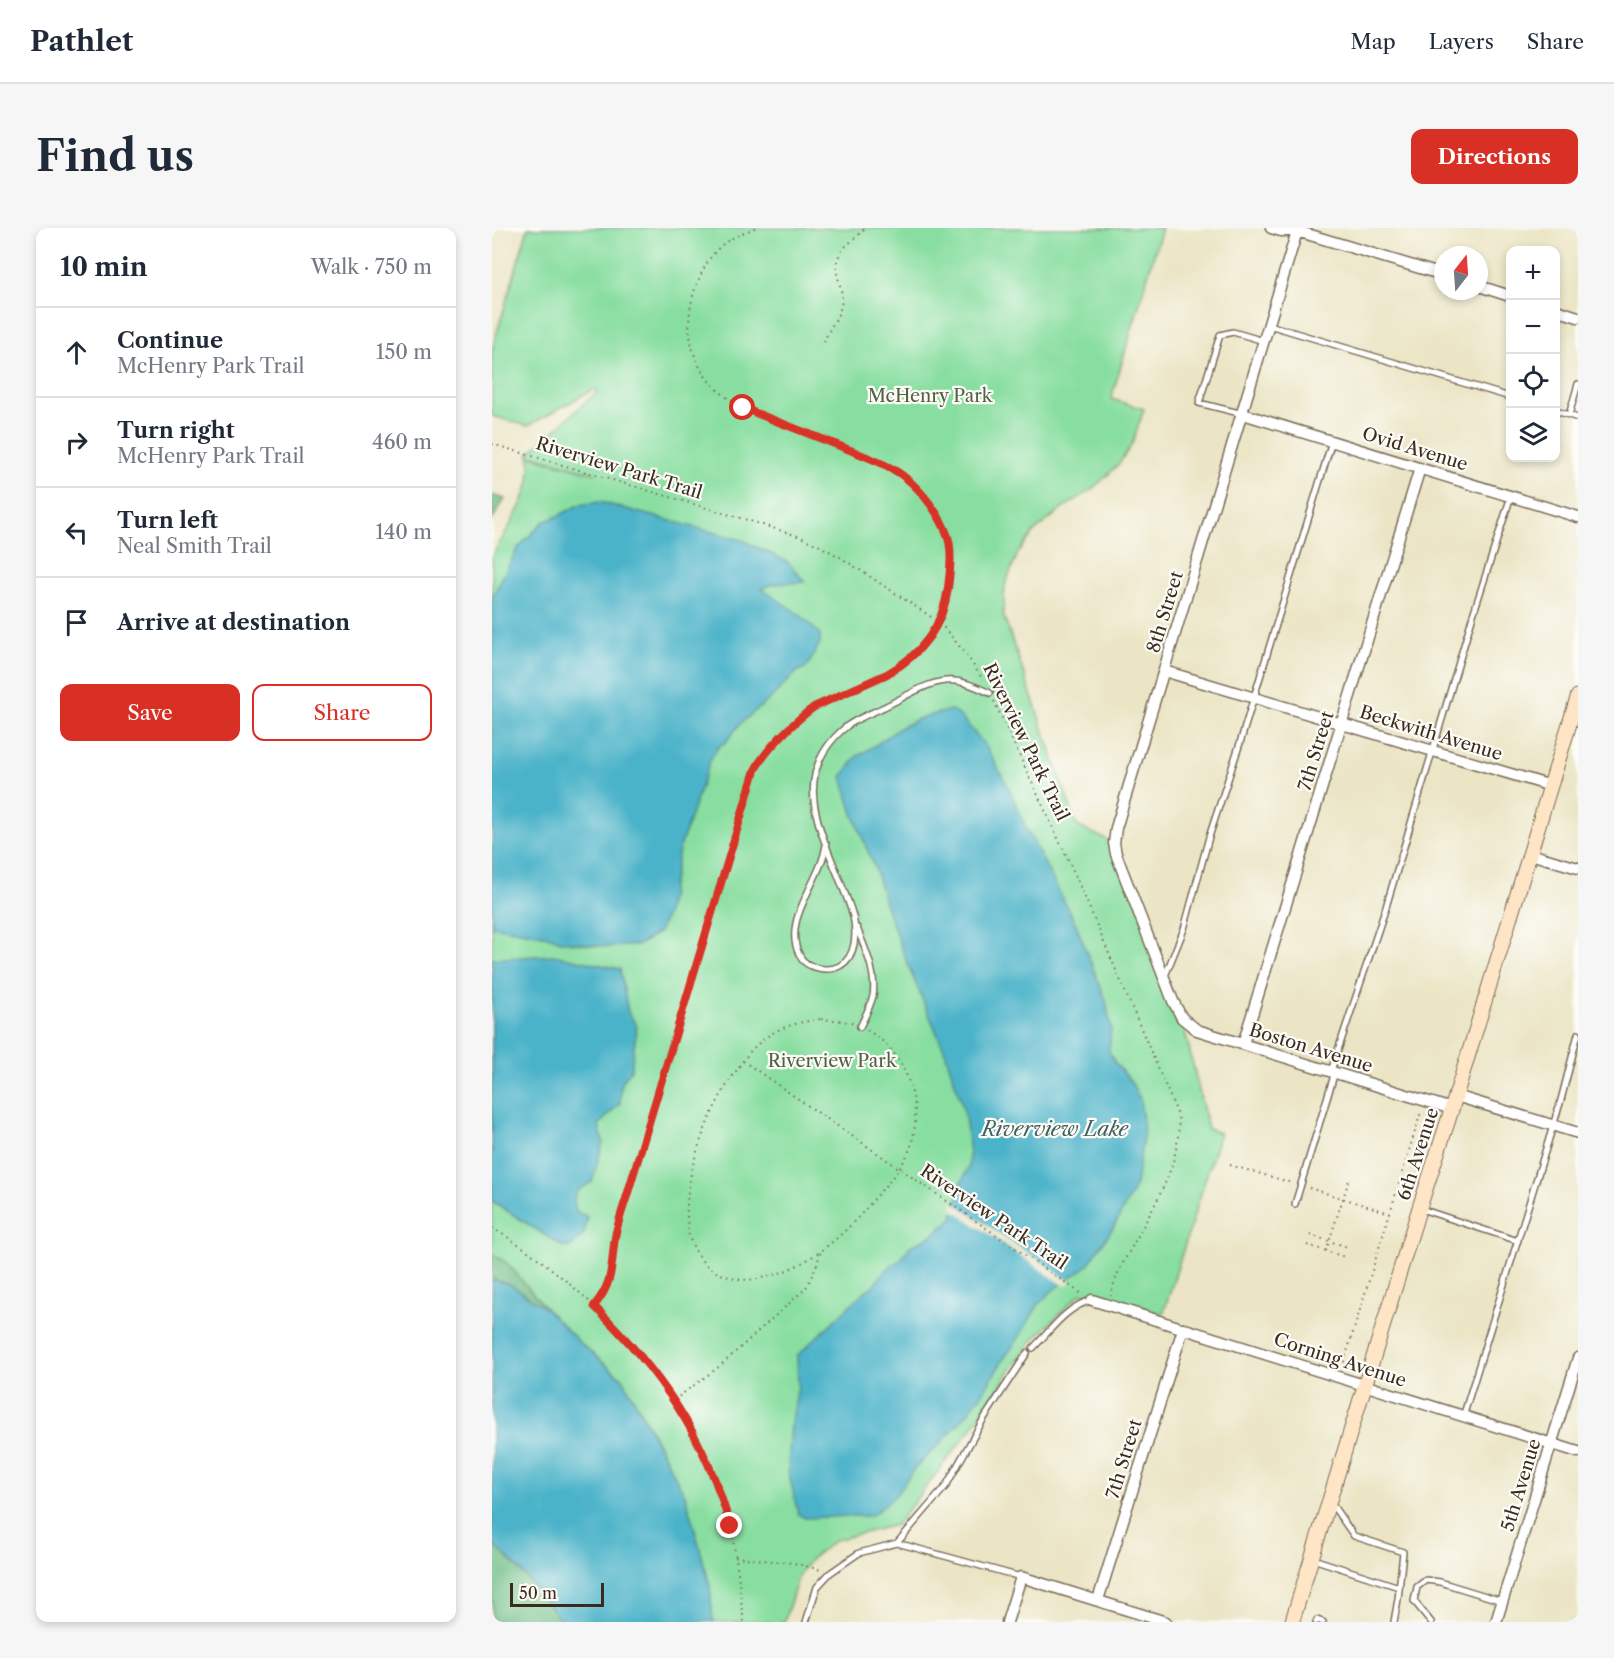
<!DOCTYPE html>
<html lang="en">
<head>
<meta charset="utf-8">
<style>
	body { margin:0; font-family:"Libre Caslon Text",serif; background:#f6f6f7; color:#1f2937 }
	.controls { position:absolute; right:18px; top:18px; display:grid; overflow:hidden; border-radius:12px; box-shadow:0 3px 9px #0003 }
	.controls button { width:54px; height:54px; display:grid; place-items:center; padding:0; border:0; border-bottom:2px solid #e0e1e3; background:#fff; color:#1f2937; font:30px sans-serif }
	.compass { position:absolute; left:942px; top:18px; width:54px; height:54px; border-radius:50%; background:#fff; box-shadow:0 3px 9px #0003; rotate:17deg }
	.scale { position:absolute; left:18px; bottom:15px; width:94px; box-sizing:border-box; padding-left:6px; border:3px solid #3b2a1e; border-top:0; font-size:16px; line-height:21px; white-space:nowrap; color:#3b2a1e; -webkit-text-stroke:4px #fdfcf7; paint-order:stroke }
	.stop { position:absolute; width:18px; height:18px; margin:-14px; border:4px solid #d93025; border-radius:50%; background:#fff }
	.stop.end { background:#d93025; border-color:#fff; box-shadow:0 2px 6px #0008 }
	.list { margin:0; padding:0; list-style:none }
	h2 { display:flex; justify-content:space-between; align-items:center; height:78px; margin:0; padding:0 24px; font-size:26px }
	h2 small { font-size:20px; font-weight:400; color:#747a83 }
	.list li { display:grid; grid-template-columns:39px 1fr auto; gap:18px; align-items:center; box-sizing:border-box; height:90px; padding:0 24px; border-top:2px solid #e0e1e3 }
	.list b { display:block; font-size:22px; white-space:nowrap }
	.list p { margin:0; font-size:20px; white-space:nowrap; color:#747a83 }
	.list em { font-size:20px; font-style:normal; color:#747a83 }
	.actions { display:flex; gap:12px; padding:18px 24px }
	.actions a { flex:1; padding:14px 0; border:2px solid #d93025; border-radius:12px; text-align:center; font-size:21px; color:#d93025 }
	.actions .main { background:#d93025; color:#fff }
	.icon { flex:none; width:33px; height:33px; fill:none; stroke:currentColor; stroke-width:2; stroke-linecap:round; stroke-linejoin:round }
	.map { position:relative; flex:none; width:1086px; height:1394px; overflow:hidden; border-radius:12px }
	header { display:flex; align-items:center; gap:36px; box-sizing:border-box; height:84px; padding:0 30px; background:#fff; border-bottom:2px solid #e0e1e3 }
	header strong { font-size:28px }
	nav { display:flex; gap:33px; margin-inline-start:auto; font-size:21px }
	.intro { display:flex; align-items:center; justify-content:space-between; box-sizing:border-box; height:144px; padding:0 36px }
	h1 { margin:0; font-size:42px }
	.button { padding:15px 27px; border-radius:12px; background:#d93025; color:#fff; font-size:21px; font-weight:700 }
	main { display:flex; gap:36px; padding:0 36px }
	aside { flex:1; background:#fff; border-radius:12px; box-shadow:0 3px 9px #0003 }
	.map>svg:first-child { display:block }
	.green { fill:#88dea0; stroke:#62845f; stroke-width:1.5 }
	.forest { fill:#6ebd86; stroke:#547452; stroke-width:1.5 }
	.water { fill:#4bb3c9; stroke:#436e74; stroke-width:1.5 }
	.pier { fill:#ebe5c5 }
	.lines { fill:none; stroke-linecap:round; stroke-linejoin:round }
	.service-casing { stroke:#796b58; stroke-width:8 }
	.minor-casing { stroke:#796b58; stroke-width:13 }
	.secondary-casing { stroke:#796b58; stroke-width:16 }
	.path { stroke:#796b58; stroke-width:2; stroke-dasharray:1.5 4.5; stroke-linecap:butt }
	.service { stroke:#fff; stroke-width:5 }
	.minor { stroke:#fff; stroke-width:10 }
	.secondary { stroke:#fde5c5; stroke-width:14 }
	.route { stroke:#d93025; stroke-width:8 }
	.labels { text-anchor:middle; stroke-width:4.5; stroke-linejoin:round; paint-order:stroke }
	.park-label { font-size:18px; fill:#526045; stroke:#fdfcf7 }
	.street-label { font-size:18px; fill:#3b2a1e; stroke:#fdfcf7 }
	.water-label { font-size:20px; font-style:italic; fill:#416162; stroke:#fdfcf7 }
</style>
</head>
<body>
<header>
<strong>Pathlet</strong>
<nav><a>Map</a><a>Layers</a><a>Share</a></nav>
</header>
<div class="intro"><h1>Find us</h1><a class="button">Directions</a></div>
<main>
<aside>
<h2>10 min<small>Walk · 750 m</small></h2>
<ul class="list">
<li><svg class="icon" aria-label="ahead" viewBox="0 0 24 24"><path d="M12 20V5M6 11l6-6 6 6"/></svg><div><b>Continue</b><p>McHenry Park Trail</p></div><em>150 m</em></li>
<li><svg class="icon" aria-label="right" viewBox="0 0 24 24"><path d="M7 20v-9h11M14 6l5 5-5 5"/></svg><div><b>Turn right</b><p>McHenry Park Trail</p></div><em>460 m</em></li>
<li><svg class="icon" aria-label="left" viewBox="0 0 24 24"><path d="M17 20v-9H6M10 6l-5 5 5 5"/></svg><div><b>Turn left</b><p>Neal Smith Trail</p></div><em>140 m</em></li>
<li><svg class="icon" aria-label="arrive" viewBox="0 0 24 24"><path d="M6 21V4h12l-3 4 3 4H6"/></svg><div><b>Arrive at destination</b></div></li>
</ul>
<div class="actions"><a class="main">Save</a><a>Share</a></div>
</aside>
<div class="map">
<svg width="1086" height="1394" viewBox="0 0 1086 1394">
	<rect width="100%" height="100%" fill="#fdfcf7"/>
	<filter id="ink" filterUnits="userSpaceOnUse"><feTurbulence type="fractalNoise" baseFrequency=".0167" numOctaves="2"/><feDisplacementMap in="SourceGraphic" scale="12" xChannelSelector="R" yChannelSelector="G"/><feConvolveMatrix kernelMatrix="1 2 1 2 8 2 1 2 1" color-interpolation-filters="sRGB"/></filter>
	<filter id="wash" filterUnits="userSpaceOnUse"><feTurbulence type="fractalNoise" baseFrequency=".008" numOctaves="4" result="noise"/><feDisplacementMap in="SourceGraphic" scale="24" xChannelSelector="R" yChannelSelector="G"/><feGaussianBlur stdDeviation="1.35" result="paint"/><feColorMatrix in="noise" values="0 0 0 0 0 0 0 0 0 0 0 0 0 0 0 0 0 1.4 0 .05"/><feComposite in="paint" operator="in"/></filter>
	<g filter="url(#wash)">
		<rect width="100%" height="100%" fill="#ebe5c5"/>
		<path class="green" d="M 36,0 L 670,0 L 619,171 L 652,181 L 640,216 L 628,234 L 615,248 L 600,261 L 567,283 L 542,304 L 526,325 L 513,357 L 511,386 L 585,598 L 622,615 L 690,790 L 716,901 L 728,905 L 671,1086 L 604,1065 L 600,1072 L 589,1065 L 544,1109 L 519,1141 L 480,1200 L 404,1297 L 343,1312 L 319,1331 L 307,1347 L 292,1394 L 221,1394 L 218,1358 L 176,1234 L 131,1151 L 90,1117 L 55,1082 L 16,1036 L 0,1051 L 0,328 C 16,299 45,261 37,228 L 104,246 L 36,226 L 106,163 L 102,161 L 36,198 L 0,188 L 0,121 Z"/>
		<path class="forest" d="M 0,267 L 13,271 L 0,292 Z
			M 0,1026 L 15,1035 L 55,1082 L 19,1057 L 0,1051 Z
			M 0,1316 C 27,1337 49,1368 70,1394 L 0,1394 Z"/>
		<path class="water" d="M 108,274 L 250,312 L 296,334 L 313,354 L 281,356 L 270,361 L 308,387 L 328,406 L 328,415 L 315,439 L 307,442 L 279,470 L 249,495 L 233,515 L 227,518 L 219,530 L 187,622 L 175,685 L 167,704 L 147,717 L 115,719 L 69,713 L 56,708 L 0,698 L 0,369 L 26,320 L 51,294 L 66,288 L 87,277 Z
			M 459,482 L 467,487 L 493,517 L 516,558 L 534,600 L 583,694 L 614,773 L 619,801 L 617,823 L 623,835 L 638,852 L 648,871 L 652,903 L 644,957 L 621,1000 L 595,1038 L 559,1064 L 547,1076 L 526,1111 L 511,1132 L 490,1166 L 475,1186 L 449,1215 L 422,1241 L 404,1267 L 379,1288 L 357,1288 L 313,1290 L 306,1286 L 296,1242 L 299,1197 L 306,1159 L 305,1128 L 371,1065 L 382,1057 L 395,1041 L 409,1031 L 418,1018 L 439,1008 L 461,990 L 468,957 L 477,938 L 477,916 L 472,883 L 453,824 L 415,735 L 394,678 L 383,641 L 361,586 L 350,549 L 365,528 L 379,520 L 409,499 L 431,489 Z
			M 61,727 L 128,741 L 136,784 L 145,798 L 139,842 L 129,855 L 128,875 L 107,897 L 111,915 L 100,954 C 85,962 79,965 84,983 L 95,989 L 92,1006 L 79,1019 L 71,1019 L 0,973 L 0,731 Z
			M 0,1051 L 19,1057 L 55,1082 L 90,1117 L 131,1151 L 194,1269 L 218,1358 L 221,1394 L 70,1394 C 49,1368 27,1337 0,1316 Z"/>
		<path class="pier" d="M 461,974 L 579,1054 L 573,1058 L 460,981 Z"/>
	</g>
	<g filter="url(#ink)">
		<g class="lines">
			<g class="service-casing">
				<path id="service" d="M 777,97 L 1018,169
					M 1064,183 L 1086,190
					M 751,186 L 707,175 L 728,107 L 741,104 L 772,113
					M 1077,187 L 1086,156
					M 334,616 C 330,653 288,692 308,728 C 310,733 316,737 322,739 C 341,745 358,738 362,716 C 366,692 357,677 349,655 C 327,599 297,545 355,498 C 367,489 383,484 396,477 C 417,467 439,451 463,453 C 475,454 487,460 498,465
					M 365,700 C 373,721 385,745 381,768 C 378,779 373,789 368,799
					M 673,748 L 692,701 L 717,609 L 748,515 L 840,213
					M 839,843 L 894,679 L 981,387 L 1019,268
					M 803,976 L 843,844
					M 929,981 L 1026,1013
					M 541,1120 C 559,1102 575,1078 600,1072
					M 971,1189 L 1069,872 L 1086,806
					M 839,1275 L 862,1308 L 911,1324 L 906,1371 L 902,1394
					M 405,1315 L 454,1258 L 491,1192 L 535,1125
					M 821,1331 L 907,1359
					M 314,1394 L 325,1359 L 338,1345 L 367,1325 L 405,1315 L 529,1349
					M 824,1394 L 825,1392 L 831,1394
					M 939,1394 L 922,1373 L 925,1359 L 934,1352 L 948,1354 L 1010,1373"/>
			</g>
			<g class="minor-casing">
				<path id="minor" d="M 779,0 L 789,3 L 805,3 L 951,47
					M 806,0 L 624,600 L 622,615 L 624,626 L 681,773 L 690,790 L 705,802 L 960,881
					M 987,58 L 1018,68
					M 1064,82 L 1086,89
					M 751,186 L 1086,289
					M 672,443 L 1059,558
					M 1038,626 L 1086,640
					M 751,816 L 928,240
					M 964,868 L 1086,905
					M 600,1072 L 1086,1224
					M 606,1372 L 691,1101
					M 515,1394 L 529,1349 L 674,1394
					M 1004,1394 L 1086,1130"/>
			</g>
			<g class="secondary-casing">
				<path id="secondary" d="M 800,1394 L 927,981 L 956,893 L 1086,468"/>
			</g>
			<path class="path" d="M 332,114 C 337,99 350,87 350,70 C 350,56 340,42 347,28 C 352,16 366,10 373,0
				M 0,216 L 255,292 L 306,308 L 326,317 L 348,329 L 447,394 L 474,426 L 491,452
				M 502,473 L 585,651 L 686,887 C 691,934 662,977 641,1017 C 632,1033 622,1049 619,1068
				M 329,791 C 338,792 348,792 356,794 C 380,800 404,822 413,844 C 422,865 426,887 421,910 C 417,931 402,948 388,964 C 359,1000 324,1035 278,1048 C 262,1052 249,1054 234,1048 C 225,1045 217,1041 211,1034 C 204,1024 197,1014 196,1001 C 189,950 215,885 244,843 C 251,833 257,823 267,815 C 284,799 307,794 329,791 Z
				M 251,833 L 590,1066
				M 738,937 L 800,955
				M 817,960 L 898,985
				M 0,1000 C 27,1015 50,1033 74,1053 C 144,1112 199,1182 230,1268 C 244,1308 246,1353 252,1394
				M 818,1007 L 856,1019
				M 815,1017 L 853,1029
				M 834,1023 L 857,952
				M 103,1078 C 124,1052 118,1034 124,1004 C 127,993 130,982 134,971 L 263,542 C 273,521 303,493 323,479 L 395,446 C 428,427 451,399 456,360 C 458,343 461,322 455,306 C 448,287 430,263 415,251 C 397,236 374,229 353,221 C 319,207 285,193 251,180 C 245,176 238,172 232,167 C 195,140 189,90 207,51 C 212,38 222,22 234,14 C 242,8 253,4 263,0
				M 850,1140 L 929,884
				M 182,1172 L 228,1138 L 314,1060 L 324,1039 L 329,1023
				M 243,1329 L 302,1335 L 329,1342"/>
			<use href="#service" class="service"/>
			<use href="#minor" class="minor"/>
			<use href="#secondary" class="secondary"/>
		</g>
	</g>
	<g class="lines" filter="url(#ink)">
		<path class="route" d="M 238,1298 C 214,1209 167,1142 102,1078 C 124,1052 118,1034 124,1004 C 127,993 130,982 134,971 L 263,542 C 274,521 303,493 322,479 L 395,446 C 428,427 451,399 456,360 C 458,343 461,322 455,306 C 448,287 430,263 415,251 C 398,237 377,230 358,222 C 322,208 287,194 251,180"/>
	</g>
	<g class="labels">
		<g class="park-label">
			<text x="438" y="174">McHenry Park</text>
			<text x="340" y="839">Riverview Park</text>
		</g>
		<g class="street-label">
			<text transform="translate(923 221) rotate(17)" y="6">Ovid Avenue</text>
			<text transform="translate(127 240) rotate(17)" y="6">Riverview Park Trail</text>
			<text transform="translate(673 384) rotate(-73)" y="6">8th Street</text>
			<text transform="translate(939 505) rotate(17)" y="6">Beckwith Avenue</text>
			<text transform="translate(534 514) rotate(64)" y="6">Riverview Park Trail</text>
			<text transform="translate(824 523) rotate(-73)" y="6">7th Street</text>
			<text transform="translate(819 820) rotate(17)" y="6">Boston Avenue</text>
			<text transform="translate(926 926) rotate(-72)" y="6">6th Avenue</text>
			<text transform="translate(502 989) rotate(34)" y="6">Riverview Park Trail</text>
			<text transform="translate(848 1132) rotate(18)" y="6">Corning Avenue</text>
			<text transform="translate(632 1231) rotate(-73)" y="6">7th Street</text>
			<text transform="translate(1029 1257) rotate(-73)" y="6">5th Avenue</text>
		</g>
		<g class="water-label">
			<text x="563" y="908">Riverview Lake</text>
		</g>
	</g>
</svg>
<div class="controls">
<button>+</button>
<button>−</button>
<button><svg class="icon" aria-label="locate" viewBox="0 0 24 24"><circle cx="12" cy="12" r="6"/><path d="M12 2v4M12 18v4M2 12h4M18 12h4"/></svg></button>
<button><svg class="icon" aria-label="layers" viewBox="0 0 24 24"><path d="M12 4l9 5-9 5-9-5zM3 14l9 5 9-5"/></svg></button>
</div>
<svg class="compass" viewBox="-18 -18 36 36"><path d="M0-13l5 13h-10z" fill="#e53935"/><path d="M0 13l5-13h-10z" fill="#747a83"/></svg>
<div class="scale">50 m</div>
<div class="stop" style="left:251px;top:180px"></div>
<div class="stop end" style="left:238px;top:1298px"></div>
</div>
</main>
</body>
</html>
